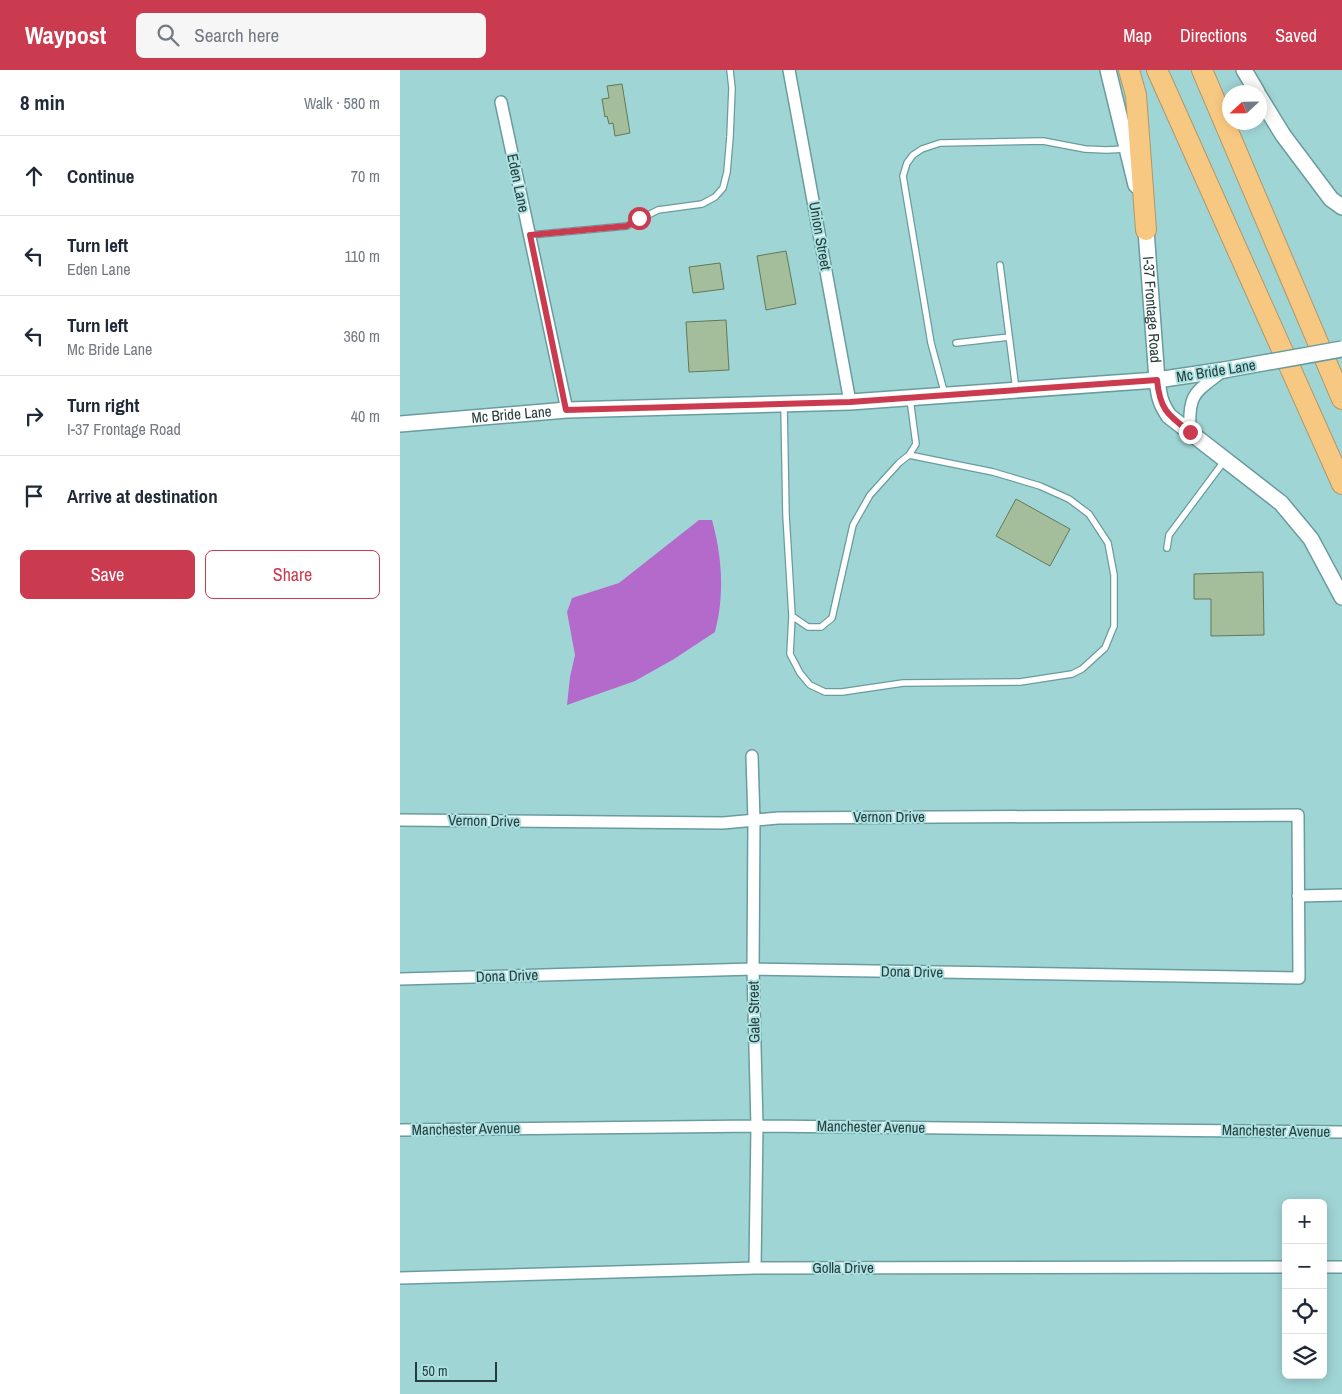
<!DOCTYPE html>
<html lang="en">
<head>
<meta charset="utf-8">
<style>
	body { margin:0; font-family:"Archivo Narrow",sans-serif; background:#f6f6f7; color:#1f2937 }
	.controls { position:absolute; right:15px; bottom:15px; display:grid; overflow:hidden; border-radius:8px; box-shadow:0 2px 12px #0003 }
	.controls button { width:45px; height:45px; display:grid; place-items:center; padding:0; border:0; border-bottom:1px solid #e0e1e3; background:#fff; color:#1f2937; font:25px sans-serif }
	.compass { position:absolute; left:822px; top:15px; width:45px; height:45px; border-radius:50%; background:#fff; box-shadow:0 2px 12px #0003; rotate:248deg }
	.scale { position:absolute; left:15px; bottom:12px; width:82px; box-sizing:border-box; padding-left:5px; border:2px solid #273d3d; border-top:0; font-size:14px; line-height:18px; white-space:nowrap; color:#273d3d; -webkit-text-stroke:4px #ade2e3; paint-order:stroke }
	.stop { position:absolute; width:15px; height:15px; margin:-11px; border:4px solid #cb3b4f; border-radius:50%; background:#fff }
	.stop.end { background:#cb3b4f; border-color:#fff; box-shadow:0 1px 5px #0008 }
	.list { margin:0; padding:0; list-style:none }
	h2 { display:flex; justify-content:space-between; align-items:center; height:65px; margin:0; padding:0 20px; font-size:21px }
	h2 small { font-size:16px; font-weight:400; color:#747a83 }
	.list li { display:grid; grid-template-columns:32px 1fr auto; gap:15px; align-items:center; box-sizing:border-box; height:80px; padding:0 20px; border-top:1px solid #e0e1e3 }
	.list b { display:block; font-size:19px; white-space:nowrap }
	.list p { margin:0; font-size:16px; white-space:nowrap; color:#747a83 }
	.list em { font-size:16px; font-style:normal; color:#747a83 }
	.actions { display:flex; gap:10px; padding:15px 20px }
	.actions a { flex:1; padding:11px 0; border:1px solid #cb3b4f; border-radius:8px; text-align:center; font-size:18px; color:#cb3b4f }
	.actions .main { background:#cb3b4f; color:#fff }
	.icon { flex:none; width:28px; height:28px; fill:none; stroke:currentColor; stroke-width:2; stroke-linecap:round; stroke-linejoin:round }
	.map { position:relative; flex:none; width:942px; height:1324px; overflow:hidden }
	header { display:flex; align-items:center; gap:30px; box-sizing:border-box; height:70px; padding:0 25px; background:#cb3b4f; color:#fff }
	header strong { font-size:24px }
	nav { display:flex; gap:28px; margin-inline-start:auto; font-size:18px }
	.search { width:350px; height:45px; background:#f6f6f7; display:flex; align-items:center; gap:12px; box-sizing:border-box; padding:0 18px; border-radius:8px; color:#747a83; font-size:19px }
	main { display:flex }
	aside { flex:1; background:#fff }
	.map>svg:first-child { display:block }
	.water { fill:#b36acb }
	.building { fill:#a4bd9b; stroke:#627859 }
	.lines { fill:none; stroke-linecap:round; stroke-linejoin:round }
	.lane-casing { stroke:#699c9d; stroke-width:8 }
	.street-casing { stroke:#699c9d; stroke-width:14 }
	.secondary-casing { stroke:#699c9d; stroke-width:18 }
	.highway-casing { stroke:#ae9769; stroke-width:22 }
	.lane { stroke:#fff; stroke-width:5.5 }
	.street { stroke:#fff; stroke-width:11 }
	.secondary { stroke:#fff; stroke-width:15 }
	.highway { stroke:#f7c881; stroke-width:20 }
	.secondary-bridge-casing { stroke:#699c9d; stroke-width:18; stroke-linecap:butt }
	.secondary-bridge { stroke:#fff; stroke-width:15 }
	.route { stroke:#cb3b4f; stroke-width:6 }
	.labels { text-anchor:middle; stroke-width:4; stroke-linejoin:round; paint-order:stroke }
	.street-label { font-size:15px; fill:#273d3d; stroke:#ade2e3 }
</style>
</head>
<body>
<header>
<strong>Waypost</strong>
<div class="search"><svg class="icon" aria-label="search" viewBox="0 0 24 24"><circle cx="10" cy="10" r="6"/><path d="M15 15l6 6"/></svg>Search here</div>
<nav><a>Map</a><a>Directions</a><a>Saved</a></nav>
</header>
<main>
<aside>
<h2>8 min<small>Walk · 580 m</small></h2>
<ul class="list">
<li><svg class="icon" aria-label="ahead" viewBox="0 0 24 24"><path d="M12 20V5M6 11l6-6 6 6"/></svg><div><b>Continue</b></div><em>70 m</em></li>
<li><svg class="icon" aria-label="left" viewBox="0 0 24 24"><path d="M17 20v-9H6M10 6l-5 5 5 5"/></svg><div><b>Turn left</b><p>Eden Lane</p></div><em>110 m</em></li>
<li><svg class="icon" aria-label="left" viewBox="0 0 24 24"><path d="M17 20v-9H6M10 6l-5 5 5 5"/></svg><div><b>Turn left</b><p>Mc Bride Lane</p></div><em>360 m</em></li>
<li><svg class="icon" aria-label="right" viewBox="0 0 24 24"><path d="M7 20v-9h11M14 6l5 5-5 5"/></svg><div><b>Turn right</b><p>I-37 Frontage Road</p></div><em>40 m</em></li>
<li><svg class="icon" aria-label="arrive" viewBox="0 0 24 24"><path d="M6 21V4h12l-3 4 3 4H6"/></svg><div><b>Arrive at destination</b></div></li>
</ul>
<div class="actions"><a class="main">Save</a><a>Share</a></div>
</aside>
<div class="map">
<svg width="942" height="1324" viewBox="0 0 942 1324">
	<rect width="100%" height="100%" fill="#a0d5d6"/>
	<path class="water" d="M 299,450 L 312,450 C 322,486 325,525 315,562 L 274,589 L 235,611 L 167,635 L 170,607 L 175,585 L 167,542 L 172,528 L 219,513 Z"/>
	<path class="building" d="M 222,14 L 230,63 L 215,66 L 213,53 L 209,54 L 207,46 L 205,47 L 202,29 L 209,28 L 207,16 Z
		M 386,181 L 396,234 L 366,240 L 357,186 Z
		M 320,193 L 324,219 L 293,223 L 289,197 Z
		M 326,250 L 329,300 L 289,302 L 286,252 Z
		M 616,429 L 670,459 L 650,496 L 596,466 Z
		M 863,502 L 864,565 L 811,566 L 811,529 L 794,529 L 794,504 Z"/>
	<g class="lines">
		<g class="lane-casing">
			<path id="lane" d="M 130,165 L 227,156 L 258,140 L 302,134 L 315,127 L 323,118 L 327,102 L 330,67 L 332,18 L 330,0
				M 600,195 L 616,320
				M 556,273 L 609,267
				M 545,325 L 531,273 L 503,106 L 507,93 L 513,85 L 522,79 L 540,73 L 643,71 L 685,79 L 706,80 L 726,79
				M 384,336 L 386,445 L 392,546 L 408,557 L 421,557 L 432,548 L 453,455 L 470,425 L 499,393 L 509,385 L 516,374 L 510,329
				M 767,478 L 769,465 L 825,390
				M 392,546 L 390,584 L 400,603 L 410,615 L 425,622 L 442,622 L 503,613 L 620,612 L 672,604 L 682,599 L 705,578 L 714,556 L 714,505 L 708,473 L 689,444 L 669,429 L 640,416 L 593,402 L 509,385"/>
		</g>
		<g class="street-casing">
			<path id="street" d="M 389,0 L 450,332
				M 101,32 L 167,340
				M 790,362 C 788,322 795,323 824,300
				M 352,686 L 354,750 L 353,899 L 357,1056 L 355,1198
				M 0,750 L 323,753 L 378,748 L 898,745 L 899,908 L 353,899 L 0,909
				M 898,826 L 942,825
				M 0,1060 L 357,1056 L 942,1062
				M 923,1197 L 942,1197
				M 0,1208 L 355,1198 L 886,1197"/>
		</g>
		<g class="secondary-casing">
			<g id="secondary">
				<path d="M 708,0 L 736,115"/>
				<path d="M 844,0 L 857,22"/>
				<path d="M 859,26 L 883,65 L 931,129 L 942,137"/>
				<path id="s1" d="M 744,150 L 746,160 L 757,310 C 759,326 760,333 769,346 L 881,433 L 911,469 L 942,527"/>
				<path id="s2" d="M 0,354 L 167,340 L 450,332 L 757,310 L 824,300"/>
			</g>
		</g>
		<g class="highway-casing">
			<path id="highway" d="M 729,0 L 736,25 L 746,160
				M 757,0 L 942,414
				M 802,0 L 942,329"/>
		</g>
		<use href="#lane" class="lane"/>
		<use href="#street" class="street"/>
		<use href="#secondary" class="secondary"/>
		<use href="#highway" class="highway"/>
		<g class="secondary-bridge-casing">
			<path id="secondary-bridge" d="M 824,300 L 942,279"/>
		</g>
		<use href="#secondary-bridge" class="secondary-bridge"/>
	</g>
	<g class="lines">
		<path class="route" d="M 239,148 L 227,156 L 130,165 L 166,340 L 450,332 L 757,310 C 760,340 768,345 790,362"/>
	</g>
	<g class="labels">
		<g class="street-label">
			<text transform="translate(118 113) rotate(78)" y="5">Eden Lane</text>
			<text transform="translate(420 166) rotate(80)" y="5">Union Street</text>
			<text dy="5" stroke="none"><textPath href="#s1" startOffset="90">I-37 Frontage Road</textPath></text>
			<text transform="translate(816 301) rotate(-9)" y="5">Mc Bride Lane</text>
			<text dy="5" stroke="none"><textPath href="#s2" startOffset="112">Mc Bride Lane</textPath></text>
			<text x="489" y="752">Vernon Drive</text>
			<text transform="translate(84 751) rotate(1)" y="5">Vernon Drive</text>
			<text transform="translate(512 902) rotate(1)" y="5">Dona Drive</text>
			<text transform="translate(107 906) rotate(-2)" y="5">Dona Drive</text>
			<text transform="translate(354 942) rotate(-91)" y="5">Gale Street</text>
			<text transform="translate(471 1057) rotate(1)" y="5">Manchester Avenue</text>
			<text transform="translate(66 1059) rotate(-1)" y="5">Manchester Avenue</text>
			<text transform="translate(876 1061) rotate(1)" y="5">Manchester Avenue</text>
			<text x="443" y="1203">Golla Drive</text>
		</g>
	</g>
</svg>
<div class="controls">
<button>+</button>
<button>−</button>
<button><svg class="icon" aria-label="locate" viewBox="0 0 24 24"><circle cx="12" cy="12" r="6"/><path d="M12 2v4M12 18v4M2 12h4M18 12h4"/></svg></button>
<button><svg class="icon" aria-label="layers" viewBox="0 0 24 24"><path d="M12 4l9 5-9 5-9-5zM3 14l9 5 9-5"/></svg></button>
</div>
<svg class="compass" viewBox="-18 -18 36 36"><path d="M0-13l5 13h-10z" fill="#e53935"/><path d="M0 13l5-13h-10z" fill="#747a83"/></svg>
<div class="scale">50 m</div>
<div class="stop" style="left:239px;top:148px"></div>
<div class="stop end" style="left:790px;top:362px"></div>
</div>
</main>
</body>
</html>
